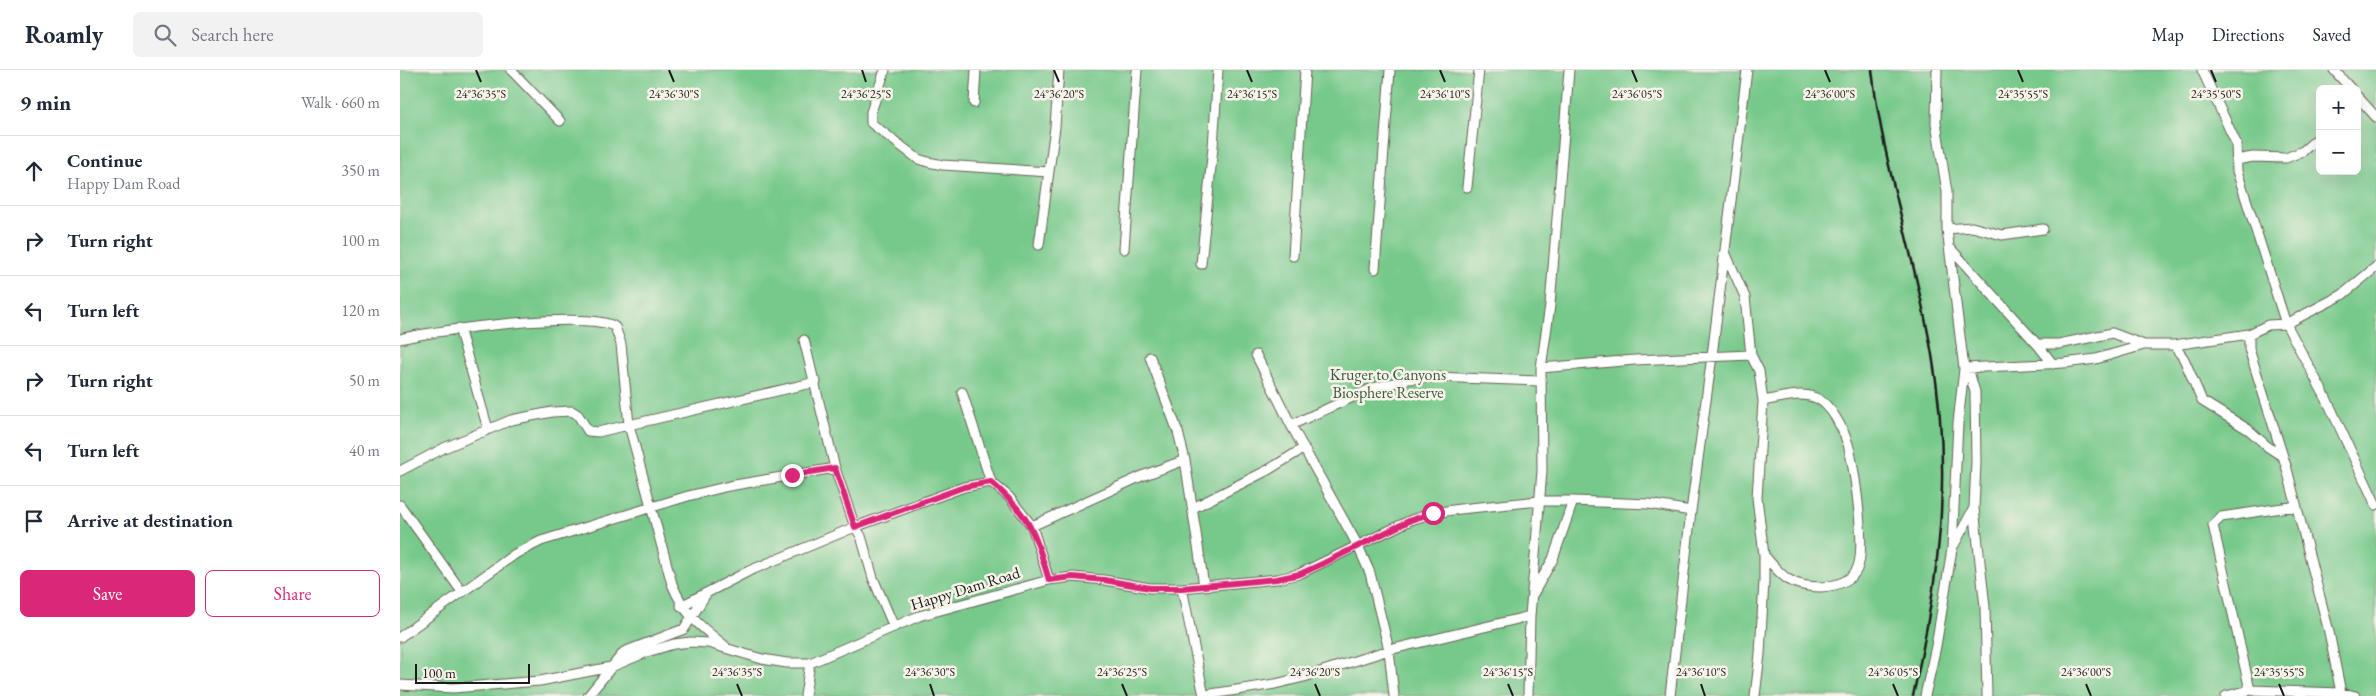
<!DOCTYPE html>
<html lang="en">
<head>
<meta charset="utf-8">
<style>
	body { margin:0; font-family:"EB Garamond",serif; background:#f2f2f3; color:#1f2937 }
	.controls { position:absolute; right:15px; top:15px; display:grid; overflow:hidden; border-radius:8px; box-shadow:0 5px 20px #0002 }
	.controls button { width:45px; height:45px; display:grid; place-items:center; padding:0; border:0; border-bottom:1px solid #e0e1e3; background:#fff; color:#1f2937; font:25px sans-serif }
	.scale { position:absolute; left:15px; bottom:12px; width:115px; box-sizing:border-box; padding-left:5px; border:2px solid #1c1c1c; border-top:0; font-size:14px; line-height:18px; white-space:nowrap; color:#1c1c1c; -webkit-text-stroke:4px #f7f3e8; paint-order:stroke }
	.stop { position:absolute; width:15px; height:15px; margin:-11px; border:4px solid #db2777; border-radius:50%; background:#fff }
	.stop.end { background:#db2777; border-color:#fff; box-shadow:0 1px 5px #0008 }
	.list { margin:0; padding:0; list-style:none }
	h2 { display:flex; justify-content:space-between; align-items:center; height:65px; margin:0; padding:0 20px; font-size:21px }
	h2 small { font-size:16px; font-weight:400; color:#747a83 }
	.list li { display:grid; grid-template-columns:32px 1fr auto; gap:15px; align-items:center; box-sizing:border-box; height:70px; padding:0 20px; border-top:1px solid #e0e1e3 }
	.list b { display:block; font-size:19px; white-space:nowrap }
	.list p { margin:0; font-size:16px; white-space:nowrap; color:#747a83 }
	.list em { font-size:16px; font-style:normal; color:#747a83 }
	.actions { display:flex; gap:10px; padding:15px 20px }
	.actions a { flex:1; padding:11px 0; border:1px solid #db2777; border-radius:8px; text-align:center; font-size:18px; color:#db2777 }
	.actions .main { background:#db2777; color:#fff }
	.icon { flex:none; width:28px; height:28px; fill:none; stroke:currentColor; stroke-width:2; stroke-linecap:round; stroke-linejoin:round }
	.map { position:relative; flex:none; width:1976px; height:626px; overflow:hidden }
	header { display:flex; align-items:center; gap:30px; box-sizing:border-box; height:70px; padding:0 25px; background:#fff; border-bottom:1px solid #e0e1e3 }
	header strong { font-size:24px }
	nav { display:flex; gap:28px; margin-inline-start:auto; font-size:18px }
	.search { width:350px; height:45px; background:#f2f2f3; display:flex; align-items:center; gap:12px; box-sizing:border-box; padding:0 18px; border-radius:8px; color:#747a83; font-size:19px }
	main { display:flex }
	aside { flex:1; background:#fff }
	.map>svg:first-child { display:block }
	.green { fill:#77c98b; stroke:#4a7254; fill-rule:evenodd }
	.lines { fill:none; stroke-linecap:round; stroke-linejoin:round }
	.minor-casing { stroke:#675f54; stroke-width:11 }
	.minor { stroke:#fff; stroke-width:9 }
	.rail { stroke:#1c1c1c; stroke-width:2.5 }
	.route { stroke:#db2777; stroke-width:6 }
	.ticks { fill:none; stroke:#1c1c1c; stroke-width:2 }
	.labels { text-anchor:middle; stroke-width:5; stroke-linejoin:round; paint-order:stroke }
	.park-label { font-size:16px; fill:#3c5943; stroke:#f7f3e8 }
	.street-label { font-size:16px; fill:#1c1c1c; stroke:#f7f3e8 }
	.ticks-label { font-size:12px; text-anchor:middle; fill:#1c1c1c; stroke:#f7f3e8; stroke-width:5; stroke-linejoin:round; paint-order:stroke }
</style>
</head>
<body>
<header>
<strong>Roamly</strong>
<div class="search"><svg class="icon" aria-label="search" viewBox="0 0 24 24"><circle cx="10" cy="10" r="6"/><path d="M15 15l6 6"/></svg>Search here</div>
<nav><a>Map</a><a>Directions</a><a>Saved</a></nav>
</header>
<main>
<aside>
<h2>9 min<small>Walk · 660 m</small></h2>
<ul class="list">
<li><svg class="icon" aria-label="ahead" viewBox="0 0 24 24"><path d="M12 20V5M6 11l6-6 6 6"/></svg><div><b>Continue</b><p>Happy Dam Road</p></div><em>350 m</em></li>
<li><svg class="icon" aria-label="right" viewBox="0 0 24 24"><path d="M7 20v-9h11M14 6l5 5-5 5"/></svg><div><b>Turn right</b></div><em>100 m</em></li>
<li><svg class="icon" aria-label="left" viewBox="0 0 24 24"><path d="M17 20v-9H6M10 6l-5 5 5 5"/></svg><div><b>Turn left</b></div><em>120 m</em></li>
<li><svg class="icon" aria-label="right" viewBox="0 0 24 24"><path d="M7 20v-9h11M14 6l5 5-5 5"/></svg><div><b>Turn right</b></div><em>50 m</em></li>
<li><svg class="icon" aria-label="left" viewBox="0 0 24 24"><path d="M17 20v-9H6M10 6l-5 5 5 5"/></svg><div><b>Turn left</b></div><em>40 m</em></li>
<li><svg class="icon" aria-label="arrive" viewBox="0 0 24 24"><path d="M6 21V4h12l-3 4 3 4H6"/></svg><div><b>Arrive at destination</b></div></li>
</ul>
<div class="actions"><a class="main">Save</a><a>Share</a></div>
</aside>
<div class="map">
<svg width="1976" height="626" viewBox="0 0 1976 626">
	<rect width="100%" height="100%" fill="#f7f3e8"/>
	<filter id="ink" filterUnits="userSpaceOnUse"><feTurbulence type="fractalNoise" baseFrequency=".02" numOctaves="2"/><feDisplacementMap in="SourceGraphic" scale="10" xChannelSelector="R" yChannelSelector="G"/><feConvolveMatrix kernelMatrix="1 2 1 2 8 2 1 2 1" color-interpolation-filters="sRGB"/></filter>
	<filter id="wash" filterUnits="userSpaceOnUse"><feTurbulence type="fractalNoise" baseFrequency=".0096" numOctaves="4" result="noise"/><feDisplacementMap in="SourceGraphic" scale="20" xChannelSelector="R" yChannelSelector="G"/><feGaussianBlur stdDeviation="1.12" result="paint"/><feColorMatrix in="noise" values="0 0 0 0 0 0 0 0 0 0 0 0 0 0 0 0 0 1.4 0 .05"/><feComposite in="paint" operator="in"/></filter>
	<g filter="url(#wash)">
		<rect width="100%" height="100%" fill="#f3dcbd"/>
		<path class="green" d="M 0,0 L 1976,0 L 1976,626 L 0,626 ZM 1920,19 L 1957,19 L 1957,101 L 1920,101 Z"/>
	</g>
	<g filter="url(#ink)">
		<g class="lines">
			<g class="minor-casing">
				<path id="minor" d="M 111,0 L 160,51
					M 485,0 L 471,42 L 471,53 L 518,89 L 528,92 L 543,95 L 649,102
					M 1802,0 L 1836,73 L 1837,101 L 1886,254 L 1942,225 L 1976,197
					M 1934,0 L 1951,19
					M 1957,26 L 1976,47
					M 574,33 L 576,0
					M 1836,90 L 1853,87 L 1886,88 L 1903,81 L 1920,66
					M 1067,117 L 1079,0
					M 1547,159 L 1572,157 L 1602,165 L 1643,159
					M 639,175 L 655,57 L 659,0
					M 1550,178 L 1637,274 L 1659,274 L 1712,263 L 1744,275 L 1774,275 L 1849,264 L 1868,255 L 1886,254 L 1926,328 L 1976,435
					M 724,179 L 737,0
					M 1325,182 L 1345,227 L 1351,285 L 1359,301 L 1363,331 L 1357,428 L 1364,485 L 1364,511 L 1360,584 L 1355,626
					M 893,186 L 905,0
					M 801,194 L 813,77 L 818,0
					M 975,199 L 990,0
					M 59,258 L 88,359
					M 1849,264 L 1849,279 L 1887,399 L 1929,562 L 1941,623 L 1955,626
					M 0,269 C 33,260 192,240 215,257 L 221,274 L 229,355 L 272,514 C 286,547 298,554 325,576
					M 404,270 L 435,398 L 455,457 L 461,466 L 473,508 L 494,557
					M 1637,274 L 1653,294
					M 1774,275 L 1784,289 L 1802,331 L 1849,360 L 1868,377 L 1882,386
					M 856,285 L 891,355 L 958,476 L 970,503 L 989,580 L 994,626
					M 750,287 L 778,362 L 785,390 L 804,516
					M 1141,298 L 1235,290 L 1351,285
					M 1565,298 L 1664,293 L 1696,289 L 1744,275
					M 1568,298 L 1575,322 L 1576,392 L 1574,438 L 1585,537 L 1587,626
					M 562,322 L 591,412 L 609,427 L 632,456 L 649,510
					M 1363,331 C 1380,328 1400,321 1416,328 C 1431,334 1443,359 1448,374 C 1454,397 1467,479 1457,499 C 1451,512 1434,516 1421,517 C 1391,517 1382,507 1364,485
					M 891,355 L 973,318 L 1009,309 L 1034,307 L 1140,311
					M 0,401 L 44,378 L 111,350 L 152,342 L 172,341 L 178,345 L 188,361 L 198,362 L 416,312
					M 0,435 L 62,522
					M 793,438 L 868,400 L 904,378
					M 632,456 L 742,406 L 785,390
					M 1554,475 L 1574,438
					M 782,518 L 804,626
					M 1133,524 L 1153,489 L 1173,431
					M 281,536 L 349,501 L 455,457 L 564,417 L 591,412
					M 0,567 L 115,484 L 141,471 L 288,426 L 329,416 L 435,398
					M 0,615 L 53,618 L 140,611 L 211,597 L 247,582 L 274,574 L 291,572 L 308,573 L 362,589 L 387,593 L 410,593 L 519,546 L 649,510 L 673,507 L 704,510 L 750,518 L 782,518 L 877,509 L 899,504 L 1011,450 L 1033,443 L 1060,439 L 1139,431 L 1173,431 L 1249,434 L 1291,441
					M 1850,620 L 1813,455 L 1821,447 L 1896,436
					M 805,625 L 875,614 L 904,607 L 989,580 L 1130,546
					M 188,626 L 224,582 L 284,559 L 306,524
					M 405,626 L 410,593
					M 1128,626 L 1130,546 L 1142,401 L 1141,298 L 1150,235 L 1169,0
					M 1270,626 L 1291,441 L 1312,286 L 1347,0
					M 1525,626 L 1536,576 L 1552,479 L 1558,353 L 1564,299 L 1547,159 L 1547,122 L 1536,53 L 1537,0
					M 1826,626 L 1850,620 L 1941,623"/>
			</g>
			<use href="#minor" class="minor"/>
			<path class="rail" d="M 1472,0 C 1483,96 1516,189 1532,285 C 1553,405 1539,508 1513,626"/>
		</g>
	</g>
	<g class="lines" filter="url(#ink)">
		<path class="route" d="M 392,405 L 435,398 L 455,457 L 564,417 L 591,412 C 631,447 634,461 649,510 L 673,507 L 704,510 L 750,518 L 782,518 L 877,509 L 900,504 L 922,494 L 1011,450 L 1033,443"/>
	</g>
	<path class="ticks" d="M 76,0 L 81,12M 269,0 L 274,12M 462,0 L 466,12M 654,0 L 659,12M 847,0 L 852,12M 1040,0 L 1045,12M 1232,0 L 1237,12M 1425,0 L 1430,12M 1618,0 L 1623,12M 1811,0 L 1816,12M 337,614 L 342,626M 530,614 L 534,626M 722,614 L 727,626M 915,614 L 920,626M 1108,614 L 1113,626M 1301,614 L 1305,626M 1493,614 L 1498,626M 1686,614 L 1691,626M 1879,614 L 1884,626"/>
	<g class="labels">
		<g class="park-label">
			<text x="988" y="310">Kruger to Canyons<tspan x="988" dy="18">Biosphere Reserve</tspan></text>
		</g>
		<g class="street-label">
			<text transform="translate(565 518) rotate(-17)" y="6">Happy Dam Road</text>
		</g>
	</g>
	<g class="ticks-label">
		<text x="81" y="28">24°36'35"S</text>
		<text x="274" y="28">24°36'30"S</text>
		<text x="466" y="28">24°36'25"S</text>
		<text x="659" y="28">24°36'20"S</text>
		<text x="852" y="28">24°36'15"S</text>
		<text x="1045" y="28">24°36'10"S</text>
		<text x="1237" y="28">24°36'05"S</text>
		<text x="1430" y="28">24°36'00"S</text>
		<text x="1623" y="28">24°35'55"S</text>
		<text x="1816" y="28">24°35'50"S</text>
		<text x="337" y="606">24°36'35"S</text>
		<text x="530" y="606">24°36'30"S</text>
		<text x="722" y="606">24°36'25"S</text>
		<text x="915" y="606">24°36'20"S</text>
		<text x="1108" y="606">24°36'15"S</text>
		<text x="1301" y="606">24°36'10"S</text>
		<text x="1493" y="606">24°36'05"S</text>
		<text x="1686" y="606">24°36'00"S</text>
		<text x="1879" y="606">24°35'55"S</text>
	</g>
</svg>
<div class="controls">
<button>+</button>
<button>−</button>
</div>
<div class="scale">100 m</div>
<div class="stop" style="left:1033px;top:443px"></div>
<div class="stop end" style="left:392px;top:405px"></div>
</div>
</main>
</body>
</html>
